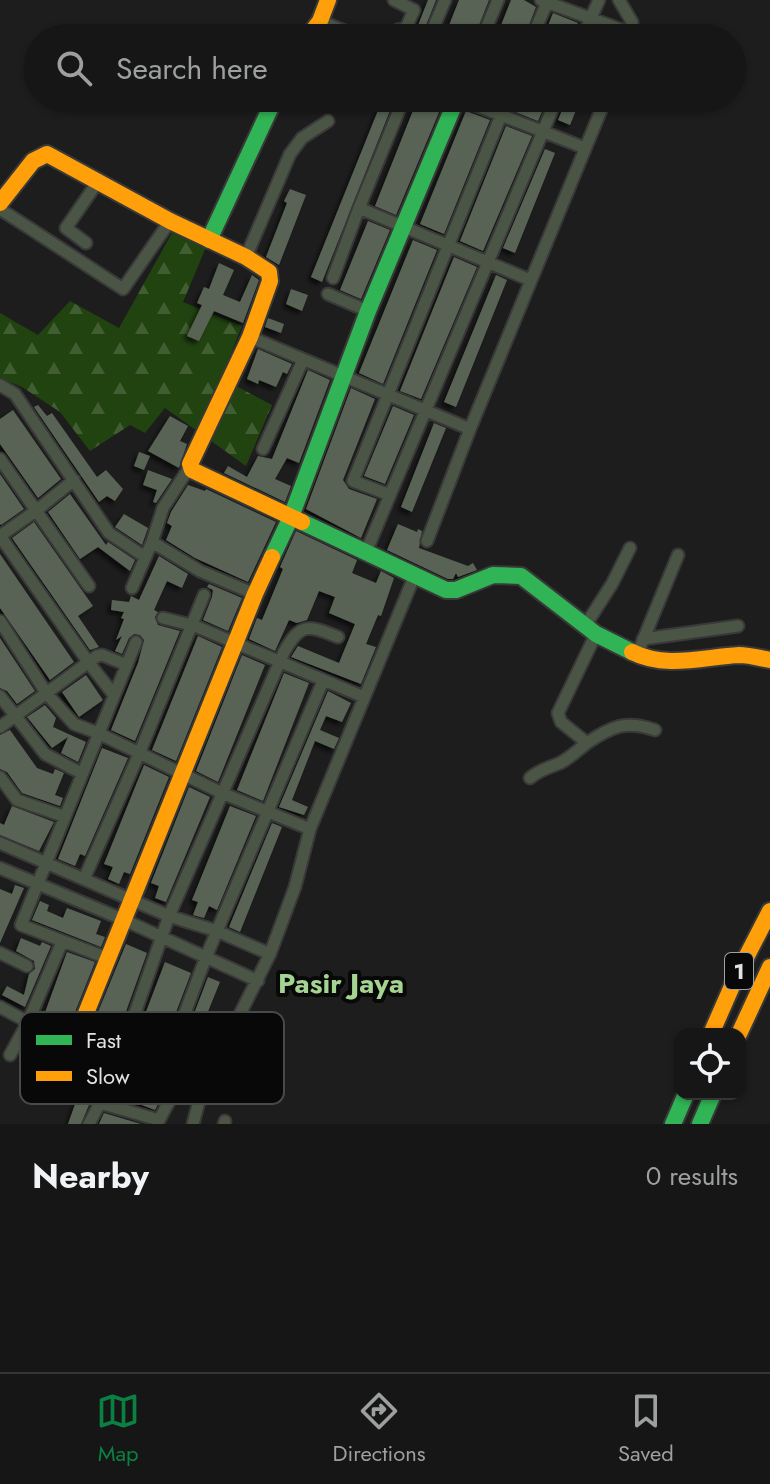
<!DOCTYPE html>
<html lang="en">
<head>
<meta charset="utf-8">
<style>
	body { margin:0; font-family:Jost,sans-serif; background:#1e1f1e; color:#f1f3f6 }
	.controls { position:absolute; right:24px; bottom:24px; display:grid; overflow:hidden; border-radius:16px; box-shadow:0 2px 6px #0004 }
	.controls button { width:72px; height:72px; display:grid; place-items:center; padding:0; border:0; border-bottom:2px solid #343534; background:#151615; color:#f1f3f6; font:40px sans-serif }
	.list { margin:0; padding:0; list-style:none }
	h2 { display:flex; justify-content:space-between; align-items:center; height:104px; margin:0; padding:0 32px; font-size:34px }
	h2 small { font-size:26px; font-weight:400; color:#9d9fa0 }
	.icon { flex:none; width:44px; height:44px; fill:none; stroke:currentColor; stroke-width:2; stroke-linecap:round; stroke-linejoin:round }
	.map { position:relative; flex:none; width:770px; height:1124px; overflow:hidden }
	.search { position:absolute; background:#151615; box-shadow:0 2px 6px #0004; left:24px; right:24px; top:24px; height:88px; display:flex; align-items:center; gap:20px; box-sizing:border-box; padding:0 28px; border-radius:44px; color:#9d9fa0; font-size:30px }
	.sheet { height:248px; background:#151615 }
	nav { display:flex; justify-content:space-around; align-items:center; box-sizing:border-box; height:112px; border-top:2px solid #343534; background:#151615; font-size:22px; color:#9d9fa0 }
	nav a { display:grid; justify-items:center; gap:4px }
	nav .on { color:#0b8043 }
	.map>svg:first-child { display:block }
	.forest { fill:url(#forest-firs) }
	.building { fill:#596454; filter:url(#shadow) }
	.lines { fill:none; stroke-linecap:round; stroke-linejoin:round }
	.street-casing { stroke:#383938; stroke-width:15 }
	.fast-casing { stroke:#383938; stroke-width:20 }
	.slow-casing { stroke:#383938; stroke-width:20 }
	.street { stroke:#4b5546; stroke-width:11 }
	.fast { stroke:#30b455; stroke-width:16 }
	.slow { stroke:#ff9f0a; stroke-width:16 }
	.labels { text-anchor:middle; stroke-width:8; stroke-linejoin:round; paint-order:stroke }
	.shield { fill:#070807; stroke:#a0a1a0; stroke-width:2 }
	.shield-label { font-size:22px; font-weight:bold; fill:#e1e3e1 }
	.quarter-label { font-size:28px; font-weight:bold; fill:#a5d392; stroke:#070807 }
	.key { fill:#070807; stroke:#484a48; stroke-width:2 }
	.key-label { font-size:22px; fill:#e1e3e1 }
</style>
</head>
<body>
<div class="map">
<svg width="770" height="1124" viewBox="0 0 770 1124">
	<defs>
		<pattern id="forest-firs" width="22" height="20" patternUnits="userSpaceOnUse" patternTransform="scale(2)"><rect width="22" height="20" fill="#214310"/><path d="M5 1l3.5 6h-7zM16 11l3.5 6h-7z" fill="#415e32"/></pattern>
		<filter id="shadow"><feDropShadow dx="-3.5" dy="3.5" stdDeviation="2" flood-color="#0009"/></filter>
	</defs>
	<rect width="100%" height="100%" fill="#1c1d1c"/>
	<path class="forest" d="M 172,233 L 206,247 L 183,302 L 242,326 L 221,378 L 272,405 L 246,466 L 165,408 L 145,433 L 130,425 L 90,451 L 60,412 L 22,387 L 0,378 L 0,313 L 38,335 L 70,301 L 119,328 Z"/>
	<path class="building" d="M 428,0 L 436,0 L 421,38 L 413,38 Z
		M 459,0 L 489,0 L 474,38 L 444,38 Z
		M 511,0 L 524,0 L 536,7 L 524,38 L 496,38 Z
		M 553,13 L 578,23 L 572,38 L 543,38 Z
		M 595,29 L 613,36 L 618,38 L 592,38 Z
		M 383,98 L 395,98 L 322,282 L 311,277 Z
		M 418,98 L 445,98 L 396,215 L 375,206 Z
		M 518,98 L 548,98 L 538,121 L 513,111 Z
		M 567,98 L 581,98 L 570,125 L 558,120 Z
		M 466,111 L 490,120 L 444,234 L 420,224 Z
		M 506,126 L 532,136 L 483,251 L 460,241 Z
		M 545,149 L 555,153 L 515,253 L 503,248 Z
		M 290,189 L 306,195 L 279,265 L 266,257 L 287,203 L 284,201 Z
		M 368,221 L 390,230 L 361,299 L 340,290 Z
		M 413,240 L 437,250 L 383,384 L 359,373 Z
		M 454,257 L 477,267 L 421,399 L 400,391 Z
		M 219,263 L 234,270 L 223,295 L 240,302 L 252,275 L 259,280 L 243,323 L 214,311 L 199,341 L 187,336 L 202,305 L 197,303 L 204,287 L 209,289 Z
		M 496,275 L 507,280 L 456,407 L 444,402 Z
		M 291,289 L 308,295 L 302,311 L 286,304 Z
		M 268,318 L 284,324 L 281,333 L 265,327 Z
		M 258,349 L 292,364 L 287,374 L 283,372 L 276,387 L 259,380 L 258,384 L 247,379 Z
		M 308,370 L 330,380 L 299,463 L 287,458 L 275,479 L 291,486 L 285,502 L 224,473 L 228,466 L 247,477 L 258,456 L 272,459 Z
		M 351,388 L 375,399 L 343,480 L 349,489 L 377,499 L 361,538 L 306,509 Z
		M 38,405 L 47,416 L 52,413 L 97,477 L 106,470 L 123,489 L 115,501 L 107,496 L 99,502 L 34,407 Z
		M 393,406 L 414,415 L 385,484 L 364,476 Z
		M 13,410 L 61,479 L 38,498 L 0,444 L 0,419 Z
		M 170,416 L 188,426 L 180,441 L 187,444 L 179,468 L 148,451 Z
		M 434,423 L 446,428 L 412,512 L 401,507 Z
		M 139,452 L 150,456 L 144,470 L 134,466 Z
		M 148,470 L 172,479 L 156,503 L 153,502 L 157,490 L 143,485 Z
		M 0,474 L 24,509 L 1,525 L 0,524 Z
		M 188,485 L 205,491 L 206,489 L 276,522 L 248,582 L 195,558 L 166,540 L 172,526 L 167,523 L 171,512 Z
		M 70,494 L 106,545 L 108,542 L 135,560 L 130,571 L 98,547 L 80,559 L 48,512 Z
		M 124,514 L 148,528 L 142,545 L 115,527 Z
		M 34,522 L 93,606 L 78,616 L 99,647 L 90,650 L 12,538 Z
		M 398,524 L 417,532 L 418,529 L 422,531 L 419,548 L 468,566 L 473,563 L 477,570 L 458,577 L 456,573 L 453,579 L 448,579 L 387,550 Z
		M 296,531 L 357,560 L 352,573 L 376,583 L 381,571 L 394,578 L 381,616 L 378,615 L 366,644 L 376,647 L 361,684 L 291,657 L 298,646 L 339,663 L 355,624 L 329,613 L 335,597 L 319,591 L 307,620 L 297,623 L 289,620 L 275,651 L 249,639 L 257,618 L 262,620 L 283,569 L 280,567 Z
		M 0,554 L 74,662 L 50,680 L 0,608 Z
		M 159,556 L 188,574 L 182,588 L 167,581 L 154,610 L 158,612 L 155,617 L 158,625 L 180,631 L 135,741 L 111,730 L 138,663 L 144,640 L 140,635 L 134,634 L 129,638 L 122,654 L 115,651 L 122,636 L 116,640 L 124,619 L 121,618 L 124,612 L 111,610 L 112,600 L 129,602 L 131,596 L 139,600 Z
		M 209,584 L 242,598 L 228,631 L 203,620 L 212,597 L 213,590 L 207,587 Z
		M 198,636 L 222,647 L 176,761 L 152,750 Z
		M 0,638 L 35,691 L 17,704 L 7,691 L 0,688 Z
		M 242,655 L 265,665 L 218,782 L 196,771 Z
		M 284,673 L 309,683 L 263,801 L 237,790 Z
		M 86,675 L 103,700 L 79,717 L 62,692 Z
		M 328,691 L 351,703 L 342,722 L 326,716 L 320,730 L 339,738 L 334,749 L 315,741 L 292,800 L 308,807 L 304,815 L 279,807 Z
		M 45,705 L 56,718 L 53,727 L 86,742 L 78,762 L 61,753 L 68,737 L 52,748 L 27,717 Z
		M 10,730 L 37,768 L 53,774 L 55,769 L 64,773 L 55,795 L 63,798 L 60,806 L 22,793 L 7,772 L 0,769 L 0,735 Z
		M 102,748 L 128,758 L 85,856 L 80,854 L 75,866 L 58,859 Z
		M 144,765 L 169,777 L 130,874 L 124,872 L 119,884 L 108,879 L 113,867 L 104,864 Z
		M 189,787 L 210,797 L 166,902 L 155,898 L 159,886 L 151,883 Z
		M 12,806 L 54,822 L 39,851 L 0,835 L 0,823 L 4,825 Z
		M 230,806 L 256,816 L 217,910 L 209,906 L 204,918 L 193,915 L 198,902 L 192,900 Z
		M 272,823 L 282,827 L 240,932 L 229,927 Z
		M 15,885 L 24,888 L 0,943 L 0,889 L 12,894 Z
		M 40,901 L 49,905 L 47,911 L 63,918 L 67,908 L 101,921 L 96,934 L 105,937 L 101,947 L 32,920 Z
		M 21,938 L 40,946 L 42,942 L 51,946 L 25,1007 L 2,995 L 7,986 L 24,995 L 29,974 L 35,969 L 34,961 L 16,951 Z
		M 126,944 L 147,953 L 114,1045 L 89,1034 Z
		M 67,952 L 95,962 L 69,1027 L 43,1018 Z
		M 165,962 L 191,973 L 157,1062 L 131,1051 Z
		M 208,977 L 220,982 L 183,1073 L 173,1069 Z
		M 82,1050 L 151,1078 L 146,1091 L 161,1098 L 155,1110 L 94,1087 L 82,1078 L 88,1064 L 75,1059 Z
		M 78,1096 L 89,1105 L 81,1124 L 68,1124 Z
		M 104,1113 L 141,1124 L 99,1124 Z"/>
	<g class="lines">
		<g class="street-casing">
			<path id="street" d="M 541,0 L 633,34
				M 619,0 L 632,22 L 632,37
				M 320,21 L 362,38
				M 392,38 L 397,30 L 406,28 L 414,10 L 394,0
				M 429,38 L 445,0
				M 482,38 L 498,0
				M 532,38 L 548,0
				M 582,38 L 599,0
				M 457,98 L 585,148
				M 359,208 L 530,280
				M 0,209 L 123,289 L 170,221
				M 86,243 L 66,228 L 99,180
				M 246,257 L 290,154 L 302,138 L 328,121
				M 333,278 L 359,208 L 404,98
				M 328,294 L 368,311
				M 250,337 L 470,429
				M 0,385 L 15,394 L 109,533 L 145,557
				M 263,449 L 303,360
				M 0,459 L 89,586
				M 390,495 L 353,481 L 508,98
				M 0,536 L 89,663 L 114,695
				M 0,536 L 37,510 L 74,480
				M 427,541 L 470,429 L 606,98
				M 152,542 L 200,571 L 255,594
				M 366,552 L 557,98
				M 132,588 L 152,542 L 163,508 L 189,468
				M 163,618 L 195,626 L 364,697
				M 0,621 L 47,694 L 74,724 L 98,733 L 222,793 L 310,829
				M 585,626 L 612,584 L 630,548
				M 596,634 L 558,713 L 561,722 L 587,743 C 612,726 626,720 655,730
				M 643,639 L 738,626
				M 637,655 L 678,555
				M 0,696 L 45,754 L 81,773
				M 0,727 L 97,656 L 102,655 L 127,665
				M 0,777 L 17,800 L 63,816
				M 530,778 C 540,769 549,768 560,763 C 570,758 578,750 587,743
				M 0,843 L 169,916 L 217,931 L 270,954
				M 0,868 L 122,919 L 258,981
				M 84,879 L 139,754 L 204,595
				M 62,942 L 28,1022 L 76,1038 L 202,1090 L 270,954 L 295,887 L 310,829 L 414,577
				M 0,953 L 27,966
				M 107,958 L 21,925 L 136,642
				M 0,1007 L 28,1022 L 10,1055
				M 120,1056 L 169,916 L 284,652 C 301,622 308,625 338,637
				M 162,1074 L 206,957 L 323,681
				M 80,1086 L 100,1103 L 159,1120
				M 89,1124 L 100,1103
				M 157,1124 L 180,1081
				M 193,1124 L 202,1090
				M 224,1124 L 225,1121"/>
		</g>
		<g class="fast-casing">
			<path id="fast" d="M 209,240 L 275,98
				M 302,522 L 446,590 L 456,590 L 493,575 L 521,576 L 596,634 L 632,652
				M 272,557 L 291,517 L 368,311 L 457,98
				M 673,1124 L 686,1094
				M 700,1124 L 713,1094"/>
		</g>
		<g class="slow-casing">
			<path id="slow" d="M 307,38 L 320,21 L 328,0
				M 0,203 L 33,161 L 47,154 L 170,221 L 246,257 L 269,272 L 270,281 L 250,337 L 190,464 L 192,470 L 302,522
				M 632,652 C 666,669 703,657 739,655 C 749,655 760,658 770,660
				M 711,1034 L 736,977 L 770,911
				M 739,1034 L 770,967
				M 58,1066 L 76,1038 L 255,594 L 272,557"/>
		</g>
		<use href="#street" class="street"/>
		<use href="#fast" class="fast"/>
		<use href="#slow" class="slow"/>
	</g>
	<g class="labels">
		<rect class="shield" x="725" y="953" width="28" height="36" rx="6"/>
		<g class="shield-label">
			<text x="739" y="979">1</text>
		</g>
		<g class="quarter-label">
			<text x="341" y="993">Pasir Jaya</text>
		</g>
	</g>
	<rect x="20" y="1012" width="264" height="92" rx="12" class="key"/>
	<rect x="36" y="1035" width="36" height="10" fill="#30b455"/>
	<rect x="36" y="1071" width="36" height="10" fill="#ff9f0a"/>
	<g class="key-label">
		<text x="86" y="1048">Fast</text>
		<text x="86" y="1084">Slow</text>
	</g>
</svg>
<div class="controls">
<button><svg class="icon" aria-label="locate" viewBox="0 0 24 24"><circle cx="12" cy="12" r="6"/><path d="M12 2v4M12 18v4M2 12h4M18 12h4"/></svg></button>
</div>
<div class="search"><svg class="icon" aria-label="search" viewBox="0 0 24 24"><circle cx="10" cy="10" r="6"/><path d="M15 15l6 6"/></svg>Search here</div>
</div>
<section class="sheet">
<h2>Nearby<small>0 results</small></h2>
<ul class="list">
</ul>
</section>
<nav>
<a class="on"><svg class="icon" aria-label="map" viewBox="0 0 24 24"><path d="M3 6l6-2 6 2 6-2v14l-6 2-6-2-6 2zM9 4v14M15 6v14"/></svg>Map</a>
<a><svg class="icon" aria-label="directions" viewBox="0 0 24 24"><path d="M12 3l9 9-9 9-9-9zM9 14v-3h6M13 9l2 2-2 2"/></svg>Directions</a>
<a><svg class="icon" aria-label="saved" viewBox="0 0 24 24"><path d="M7 4h10v16l-5-4-5 4z"/></svg>Saved</a>
</nav>
</body>
</html>
